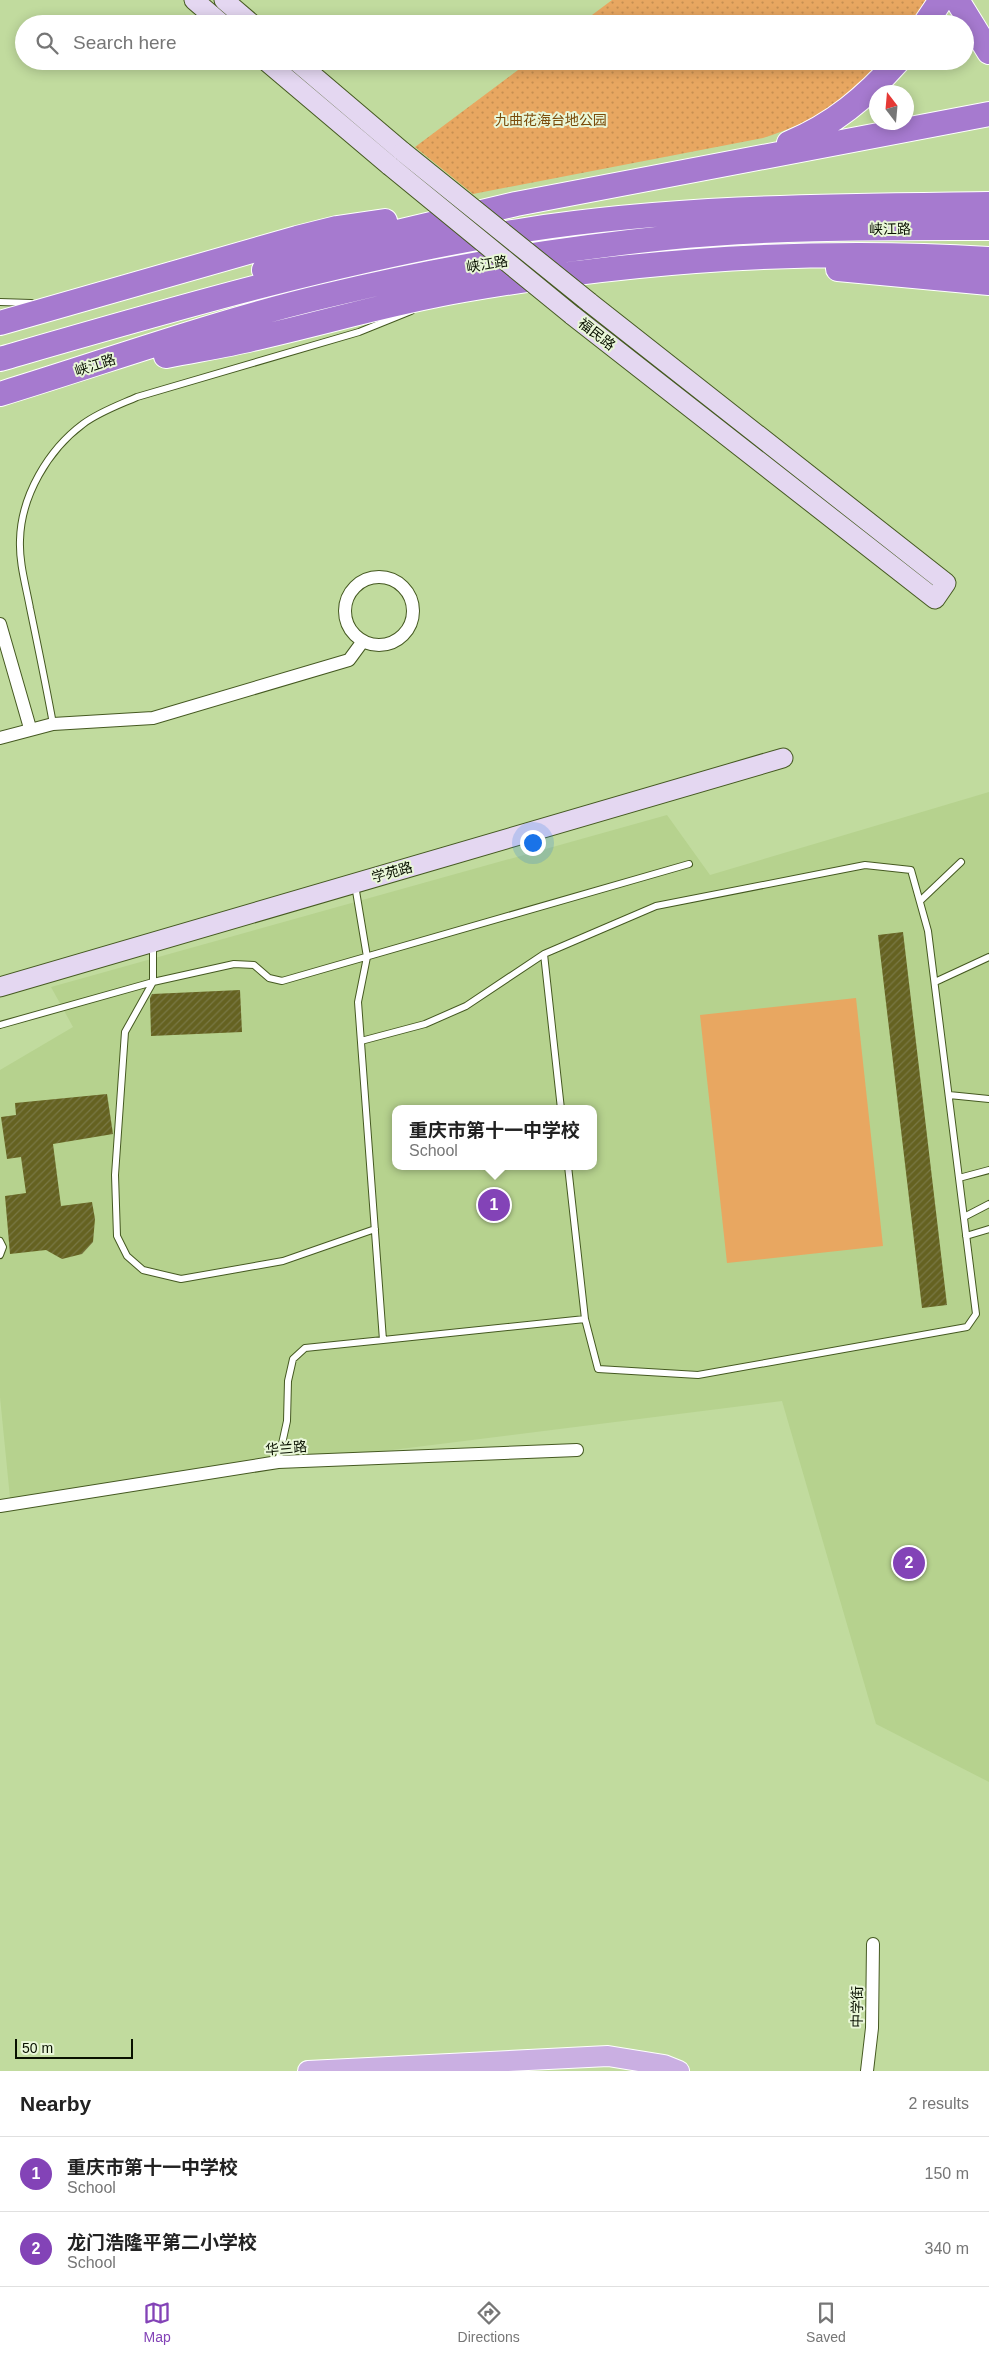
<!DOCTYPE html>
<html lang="en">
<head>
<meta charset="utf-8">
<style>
	body { margin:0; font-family:Helvetica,"Noto Sans SC",sans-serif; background:#f2f2f2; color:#222 }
	.compass { position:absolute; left:869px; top:85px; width:45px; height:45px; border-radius:50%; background:#fff; box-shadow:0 2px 12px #0003; rotate:344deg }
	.scale { position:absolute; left:15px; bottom:12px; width:118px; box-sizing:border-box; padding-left:5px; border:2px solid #091100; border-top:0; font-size:14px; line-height:18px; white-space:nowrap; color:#091100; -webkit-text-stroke:4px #e9f7d8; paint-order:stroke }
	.you { position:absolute; left:532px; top:842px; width:18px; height:18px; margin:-12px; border:4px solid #fff; border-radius:50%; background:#1a73e8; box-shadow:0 0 0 8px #1a73e833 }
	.badge { display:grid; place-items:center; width:32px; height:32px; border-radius:50%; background:#8343b7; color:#fff; font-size:16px; font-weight:700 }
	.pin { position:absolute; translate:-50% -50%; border:2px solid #fff; box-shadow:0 1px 5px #0006 }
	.popup { position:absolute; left:392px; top:1105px; width:205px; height:65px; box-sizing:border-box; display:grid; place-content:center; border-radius:10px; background:#fff; filter:drop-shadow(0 1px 4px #0005); font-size:16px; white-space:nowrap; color:#767676 }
	.popup b { font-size:19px; color:#222 }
	.popup::after { content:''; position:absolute; left:50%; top:100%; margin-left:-10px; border:10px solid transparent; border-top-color:#fff }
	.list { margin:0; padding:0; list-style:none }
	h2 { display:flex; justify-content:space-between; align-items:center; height:65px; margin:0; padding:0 20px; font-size:21px }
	h2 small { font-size:16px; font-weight:400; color:#767676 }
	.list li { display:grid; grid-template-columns:32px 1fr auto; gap:15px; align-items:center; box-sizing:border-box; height:75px; padding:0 20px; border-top:1px solid #e0e0e0 }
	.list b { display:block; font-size:19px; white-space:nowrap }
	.list p { margin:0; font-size:16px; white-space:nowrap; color:#767676 }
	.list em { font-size:16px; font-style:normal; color:#767676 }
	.icon { flex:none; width:28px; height:28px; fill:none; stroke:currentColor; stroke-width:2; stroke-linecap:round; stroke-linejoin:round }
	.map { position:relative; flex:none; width:989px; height:2071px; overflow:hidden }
	.search { position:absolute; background:#fff; box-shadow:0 2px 12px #0003; left:15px; right:15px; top:15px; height:55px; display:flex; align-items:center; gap:12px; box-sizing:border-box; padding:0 18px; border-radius:28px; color:#767676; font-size:19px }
	.sheet { height:215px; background:#fff }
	nav { display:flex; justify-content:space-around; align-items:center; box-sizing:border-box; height:70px; border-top:1px solid #e0e0e0; background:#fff; font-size:14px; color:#767676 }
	nav a { display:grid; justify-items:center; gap:2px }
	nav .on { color:#8343b7 }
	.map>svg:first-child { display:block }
	.built { fill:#b6d28e; fill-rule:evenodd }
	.grass { fill:#e8a761 }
	.park { fill:url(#park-dots) }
	.building { fill:url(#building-hatch) }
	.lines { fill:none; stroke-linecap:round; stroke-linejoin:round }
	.lane-casing { stroke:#455921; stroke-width:8 }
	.street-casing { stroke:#455921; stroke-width:14 }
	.secondary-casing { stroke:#455921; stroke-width:21 }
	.primary-casing { stroke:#fff; stroke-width:22 }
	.highway-casing { stroke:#fff; stroke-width:26 }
	.lane { stroke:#fff; stroke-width:6 }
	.street { stroke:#fff; stroke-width:12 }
	.secondary { stroke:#e4d7f1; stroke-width:19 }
	.primary { stroke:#caafe2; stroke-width:20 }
	.highway { stroke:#a67acf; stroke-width:24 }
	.secondary-bridge-casing { stroke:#455921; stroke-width:21; stroke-linecap:butt }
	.secondary-bridge { stroke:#e4d7f1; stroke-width:19 }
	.labels { text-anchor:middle; stroke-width:4; stroke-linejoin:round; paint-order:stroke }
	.park-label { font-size:14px; fill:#7a4b0a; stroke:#e9f7d8 }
	.street-label { font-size:14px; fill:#091100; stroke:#e9f7d8 }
</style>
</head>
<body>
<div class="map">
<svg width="989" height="2071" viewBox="0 0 989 2071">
	<defs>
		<pattern id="park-dots" width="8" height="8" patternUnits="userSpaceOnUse" patternTransform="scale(1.25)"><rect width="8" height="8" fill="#e8a761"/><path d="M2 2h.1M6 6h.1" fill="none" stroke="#c68f52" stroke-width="1.8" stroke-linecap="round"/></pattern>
		<pattern id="building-hatch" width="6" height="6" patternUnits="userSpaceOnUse" patternTransform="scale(1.25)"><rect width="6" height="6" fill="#656221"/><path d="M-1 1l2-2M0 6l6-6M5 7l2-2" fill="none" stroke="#797845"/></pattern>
	</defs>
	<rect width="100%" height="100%" fill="#c1db9e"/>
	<path class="built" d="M 989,792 L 989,1782 L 876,1724 L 782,1401 L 10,1498 L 0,1397 L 0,1070 L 73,1027 L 51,987 L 667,815 L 710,875 ZM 395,1109 L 593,1109 L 593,1166 L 395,1166 Z"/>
	<path class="grass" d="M 856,998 L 883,1246 L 727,1263 L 700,1015 Z"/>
	<path class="park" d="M 612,0 L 928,0 L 913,24 L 580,24 Z
		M 530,61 L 883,61 C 849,102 813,122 763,138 L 473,194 L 415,147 Z"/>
	<path class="building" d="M 903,932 L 947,1305 L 922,1308 L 878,935 Z
		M 240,990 L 242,1032 L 151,1036 L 150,998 L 152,994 Z
		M 107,1094 L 113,1134 L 53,1144 L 61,1206 L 92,1202 L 95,1219 L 93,1242 L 82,1254 L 62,1259 L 46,1250 L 10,1254 L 5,1196 L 26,1193 L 21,1157 L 7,1159 L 1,1117 L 16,1115 L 15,1103 Z"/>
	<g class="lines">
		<g class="lane-casing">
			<path id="lane" d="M 0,302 L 31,303
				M 53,724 C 46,685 38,647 30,608 C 26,586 19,563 20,540 C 21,496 48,450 83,424 C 99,412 119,405 137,397 L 359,332 L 411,311
				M 920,901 L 961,862
				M 544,954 L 656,906 L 865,865 L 911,870 L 928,931 L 976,1314 L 967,1327 L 698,1375 L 598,1369 L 585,1319
				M 935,982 L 989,957
				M 0,1025 L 153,982 L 153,944
				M 361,1041 L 425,1024 L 466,1006 L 544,954 L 561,1109
				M 949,1095 L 989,1099
				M 959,1178 L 989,1170
				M 964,1217 L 989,1204
				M 375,1229 L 283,1261 L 181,1279 L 143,1270 L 127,1256 L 117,1236 L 115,1175 L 125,1032 L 153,982 L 234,964 L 254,965 L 269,978 L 282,981 L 689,864
				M 966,1236 L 989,1229
				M 0,1241 L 3,1247 L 0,1255
				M 383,1340 L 585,1319 L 568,1166
				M 278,1462 L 287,1421 L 288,1381 L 293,1359 L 305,1348 L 383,1340 L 358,1002 L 367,957 L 355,885"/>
		</g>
		<g class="street-casing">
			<path id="street" d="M345 611a34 34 0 1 1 68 0a34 34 0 1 1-68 0Z
				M 0,624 L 30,728
				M 0,738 L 53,724 L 153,718 L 349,660 L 363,641
				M 0,1506 L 278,1462 L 577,1450
				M 867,2071 L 872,2028 L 873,1944"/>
		</g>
		<g class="secondary-casing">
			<path id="secondary" d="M 194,0 L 222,24
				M 224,0 L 252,24
				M 266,61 L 390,166
				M 296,61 L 403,152
				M 572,315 L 935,599 L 946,583 L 589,302
				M 0,987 L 783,758"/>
		</g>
		<g class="primary-casing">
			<path id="primary" d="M 308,2071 L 608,2056 L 664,2065 L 679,2071"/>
		</g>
		<g class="highway-casing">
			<path id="highway" d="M 957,0 L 989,52
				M 925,24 L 941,0
				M 789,143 C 833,125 866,97 898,61
				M 838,269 L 989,283
				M 264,270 L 364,240 L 516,204 L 989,114
				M 0,323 L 297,238 L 337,228 L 385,221
				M 166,356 C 195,350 224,346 252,339 C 323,323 393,302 464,290 C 636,260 815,248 989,259
				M 0,359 C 173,309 346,258 525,230 C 678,206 834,206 989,204
				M 0,394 C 108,361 215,322 325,296 C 436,269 551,250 665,238 C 772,227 881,228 989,228"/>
		</g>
		<use href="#lane" class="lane"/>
		<use href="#street" class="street"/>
		<use href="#secondary" class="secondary"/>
		<use href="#primary" class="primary"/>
		<use href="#highway" class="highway"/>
		<g class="secondary-bridge-casing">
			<path id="secondary-bridge" d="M 403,152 L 589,302
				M 390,166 L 572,315"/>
		</g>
		<use href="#secondary-bridge" class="secondary-bridge"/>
	</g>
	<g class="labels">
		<g class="park-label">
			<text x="551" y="125">九曲花海台地公园</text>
		</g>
		<g class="street-label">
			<text transform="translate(890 229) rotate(-1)" y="5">峡江路</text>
			<text transform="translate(487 264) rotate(-9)" y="5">峡江路</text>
			<text transform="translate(597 334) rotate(38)" y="5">福民路</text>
			<text transform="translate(95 365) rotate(-18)" y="5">峡江路</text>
			<text transform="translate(392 872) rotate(-16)" y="5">学苑路</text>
			<text transform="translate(286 1448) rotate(-5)" y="5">华兰路</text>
			<text transform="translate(857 2007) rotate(-89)" y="5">中学街</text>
		</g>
	</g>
</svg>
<svg class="compass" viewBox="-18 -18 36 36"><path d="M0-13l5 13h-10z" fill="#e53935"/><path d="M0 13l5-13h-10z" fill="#767676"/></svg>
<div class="scale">50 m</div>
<div class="you"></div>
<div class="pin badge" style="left:494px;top:1205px">1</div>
<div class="popup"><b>重庆市第十一中学校</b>School</div>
<div class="pin badge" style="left:909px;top:1563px">2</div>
<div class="search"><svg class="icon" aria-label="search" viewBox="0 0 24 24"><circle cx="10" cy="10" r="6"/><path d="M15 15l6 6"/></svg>Search here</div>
</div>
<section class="sheet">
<h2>Nearby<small>2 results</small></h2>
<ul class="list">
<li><span class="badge">1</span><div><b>重庆市第十一中学校</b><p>School</p></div><em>150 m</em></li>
<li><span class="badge">2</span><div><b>龙门浩隆平第二小学校</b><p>School</p></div><em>340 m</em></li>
</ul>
</section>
<nav>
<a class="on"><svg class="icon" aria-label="map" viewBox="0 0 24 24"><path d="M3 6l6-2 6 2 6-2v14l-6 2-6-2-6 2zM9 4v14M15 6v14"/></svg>Map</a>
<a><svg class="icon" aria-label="directions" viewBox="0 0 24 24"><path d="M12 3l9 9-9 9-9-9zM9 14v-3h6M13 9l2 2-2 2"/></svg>Directions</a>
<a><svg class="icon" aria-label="saved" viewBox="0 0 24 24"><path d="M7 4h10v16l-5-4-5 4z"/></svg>Saved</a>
</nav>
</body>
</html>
